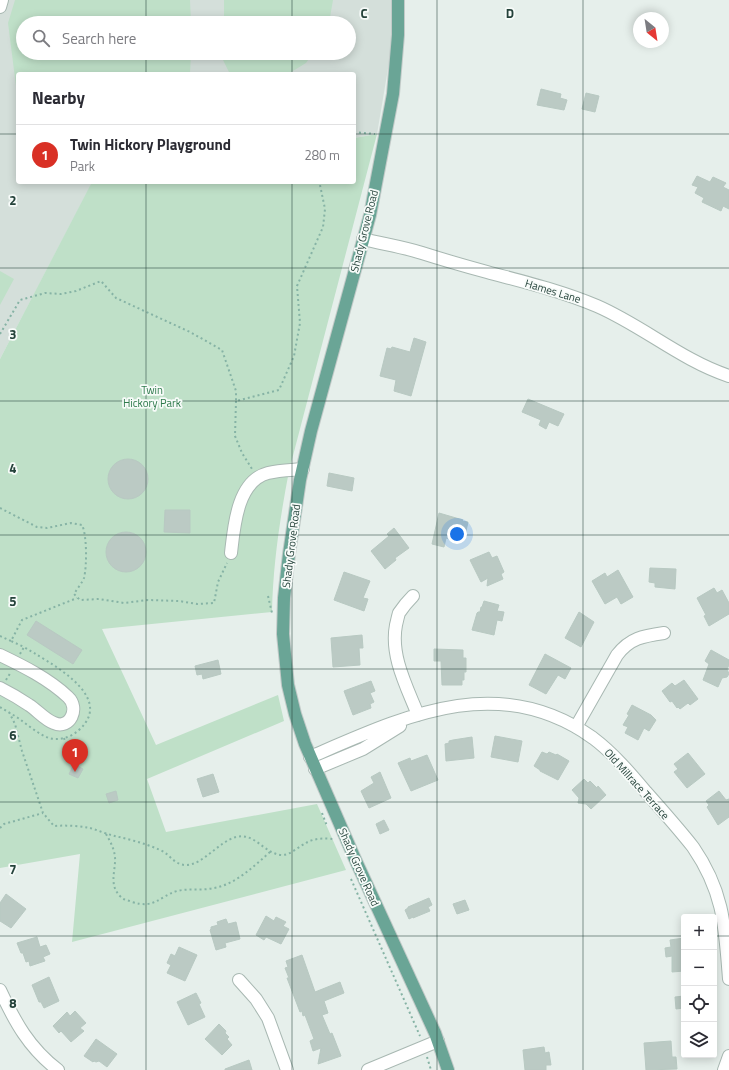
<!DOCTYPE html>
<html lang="en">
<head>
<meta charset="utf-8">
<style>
	body { margin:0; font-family:"Titillium Web",sans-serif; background:#f7f7f7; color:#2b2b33 }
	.controls { position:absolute; right:12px; bottom:12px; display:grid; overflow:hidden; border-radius:4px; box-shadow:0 2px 10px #0003 }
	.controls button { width:36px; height:36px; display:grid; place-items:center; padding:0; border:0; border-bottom:1px solid #e1e1e2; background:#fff; color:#2b2b33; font:20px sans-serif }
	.compass { position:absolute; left:633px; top:12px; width:36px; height:36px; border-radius:50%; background:#fff; box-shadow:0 2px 10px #0003; rotate:150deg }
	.you { position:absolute; left:457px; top:534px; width:14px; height:14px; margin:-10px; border:3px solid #fff; border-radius:50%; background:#1a73e8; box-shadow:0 0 0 6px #1a73e833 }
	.badge { display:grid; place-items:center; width:26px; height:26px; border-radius:50%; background:#d93025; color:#fff; font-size:13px; font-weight:700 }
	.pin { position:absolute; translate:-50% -33px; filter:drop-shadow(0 1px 2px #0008) }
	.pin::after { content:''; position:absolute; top:21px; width:14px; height:12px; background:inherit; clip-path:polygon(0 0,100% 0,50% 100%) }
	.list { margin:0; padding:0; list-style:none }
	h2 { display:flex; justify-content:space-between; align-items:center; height:52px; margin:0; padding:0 16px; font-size:17px }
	h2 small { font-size:13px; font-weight:400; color:#7c7c81 }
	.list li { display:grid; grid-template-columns:26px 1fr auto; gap:12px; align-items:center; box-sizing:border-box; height:60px; padding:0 16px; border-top:1px solid #e1e1e2 }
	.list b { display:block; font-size:15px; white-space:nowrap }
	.list p { margin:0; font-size:13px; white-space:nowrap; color:#7c7c81 }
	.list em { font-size:13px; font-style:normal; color:#7c7c81 }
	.icon { flex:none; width:22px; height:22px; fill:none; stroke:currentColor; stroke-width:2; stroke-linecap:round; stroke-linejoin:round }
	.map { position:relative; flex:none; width:729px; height:1070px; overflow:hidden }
	.search { position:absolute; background:#fff; box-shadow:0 2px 10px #0003; left:16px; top:16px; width:340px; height:44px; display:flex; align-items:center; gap:10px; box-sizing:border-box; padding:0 14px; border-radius:22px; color:#7c7c81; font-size:15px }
	.panel { position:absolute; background:#fff; box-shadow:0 2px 10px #0003; left:16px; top:72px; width:340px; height:112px; border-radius:4px }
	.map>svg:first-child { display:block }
	.built { fill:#d4dfda; fill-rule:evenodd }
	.green { fill:#bfe0c8 }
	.building { fill:#bbcac4; stroke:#b8c9c2 }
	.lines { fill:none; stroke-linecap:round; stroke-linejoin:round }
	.minor-casing { stroke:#a8b8b2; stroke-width:14 }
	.major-casing { stroke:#c2cac8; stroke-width:14 }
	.path { stroke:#86b3a5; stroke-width:2; stroke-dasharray:2 3; stroke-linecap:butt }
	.minor { stroke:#fff; stroke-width:12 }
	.major { stroke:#6aa596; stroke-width:12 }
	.grid { fill:none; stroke:#24423a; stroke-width:1; stroke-opacity:0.55 }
	.labels { text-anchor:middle; stroke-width:3.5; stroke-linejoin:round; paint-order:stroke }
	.street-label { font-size:11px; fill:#24423a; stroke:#f7fbf9 }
	.park-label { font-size:11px; fill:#2d7a4b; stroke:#f7fbf9 }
	.grid-label { font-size:13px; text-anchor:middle; font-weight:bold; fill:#24423a; stroke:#f7fbf9; stroke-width:3.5; stroke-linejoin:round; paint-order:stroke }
</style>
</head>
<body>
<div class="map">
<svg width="729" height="1070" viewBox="0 0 729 1070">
	<rect width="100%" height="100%" fill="#e6efeb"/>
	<path class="built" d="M 0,0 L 395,0 L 394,33 L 377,134 L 354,138 L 354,74 L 18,74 L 18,182 L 95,182 L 92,183 L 0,359 ZM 23,23 L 349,23 L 349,53 L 23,53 Z"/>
	<path class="green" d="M 15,0 L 190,0 L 191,23 L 23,23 L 23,53 L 191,53 L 190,74 L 18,74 L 18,88 L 16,86 L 8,23 Z
		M 224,0 L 333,0 L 329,23 L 224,23 Z
		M 223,53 L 313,53 L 306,63 L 288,74 L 230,74 L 223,60 Z
		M 377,134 L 289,471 C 280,518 273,564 272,612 L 102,629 L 156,745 L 278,695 L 284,721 L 147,779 L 166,832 L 317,804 L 346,870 L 72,942 L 80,854 L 0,868 L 0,359 L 92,182 L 354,182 L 354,138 Z
		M 0,271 L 14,279 L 0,305 Z"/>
	<path class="building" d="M 541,89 L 561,94 L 560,98 L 567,100 L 564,110 L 537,105 Z
		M 586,93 L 599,96 L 595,112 L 582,109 Z
		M 697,176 L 710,182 L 713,177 L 726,183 L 723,187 L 729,190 L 729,209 L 723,206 L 721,211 L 702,202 L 704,198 L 695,193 L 698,187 L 692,185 Z
		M 414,338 L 426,342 L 411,396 L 394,391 L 396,380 L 380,376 L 387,348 L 391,349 L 392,347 L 410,352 Z
		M 528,399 L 564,414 L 558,426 L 549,422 L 546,429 L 539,425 L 541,420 L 522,412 Z
		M108 479a20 20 0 1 1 40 0a20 20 0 1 1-40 0Z
		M 329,473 L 354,478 L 352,491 L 327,486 Z
		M 165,510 L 190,510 L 190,533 L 164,532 Z
		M 439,513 L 463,520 L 462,521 L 468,522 L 464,540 L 458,538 L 457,541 L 446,538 L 444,547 L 432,544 Z
		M 394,528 L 409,548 L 395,558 L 396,560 L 385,569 L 371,551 L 389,536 L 387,534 Z
		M106 552a20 20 0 1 1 40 0a20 20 0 1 1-40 0Z
		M 489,552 L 492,558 L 497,556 L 504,572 L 501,574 L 503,579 L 487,586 L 488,578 L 481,582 L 470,560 Z
		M 650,568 L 676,569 L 675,589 L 655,587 L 655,583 L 649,582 Z
		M 618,570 L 633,597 L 621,604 L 617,597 L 605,604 L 592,581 L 605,573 L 607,577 Z
		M 344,572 L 370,581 L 363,598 L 368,599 L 364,611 L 334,600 Z
		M 714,588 L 717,593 L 722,590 L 729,603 L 729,614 L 709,626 L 704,616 L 706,615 L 697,598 Z
		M 484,601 L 499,605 L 497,611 L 504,612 L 502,621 L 497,620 L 494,635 L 472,630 L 477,613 L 478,612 L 480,612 L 481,607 L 482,607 Z
		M 579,612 L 594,622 L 581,647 L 565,638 Z
		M 36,621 L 82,650 L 73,664 L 27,635 Z
		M 362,635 L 363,648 L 359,648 L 360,665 L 333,667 L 331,638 Z
		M 434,649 L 463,650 L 463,658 L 466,658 L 466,672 L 464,672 L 464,680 L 462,680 L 462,685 L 442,685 L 441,661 L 434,661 Z
		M 711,650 L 729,660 L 729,665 L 727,669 L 729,674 L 727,677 L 722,678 L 718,687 L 703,680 L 709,664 L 705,661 Z
		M 545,654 L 571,668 L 565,679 L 558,675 L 546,694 L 529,685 Z
		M 218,660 L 221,674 L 203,679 L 202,674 L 197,675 L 195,666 Z
		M 684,680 L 698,699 L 690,705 L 688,703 L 680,709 L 678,707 L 677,708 L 672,701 L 670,702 L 662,691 L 672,683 L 675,686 Z
		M 371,681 L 375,691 L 370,693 L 374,702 L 370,704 L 371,708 L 353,715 L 344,691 Z
		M 632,705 L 651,715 L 656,720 L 649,731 L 644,728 L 638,740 L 625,733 L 628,727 L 623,725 L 629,715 L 627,714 Z
		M 495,736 L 522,741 L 518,762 L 491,757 Z
		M 472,737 L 474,758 L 446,761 L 445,744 L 449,743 L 449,741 L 453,740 Z
		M 542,752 L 547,754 L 549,752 L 556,755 L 557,754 L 569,761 L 558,780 L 540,771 L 540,770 L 534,766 Z
		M 688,753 L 705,774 L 687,788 L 674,772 L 678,769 L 674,764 Z
		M 427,755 L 438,780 L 411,791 L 398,763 L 410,758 L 411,761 Z
		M 74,764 L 83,769 L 78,778 L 69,774 Z
		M 380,772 L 391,798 L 369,808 L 361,791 L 374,783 L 371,777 Z
		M 213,774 L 219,792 L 203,797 L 197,779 Z
		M 584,779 L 588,783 L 590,781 L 597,788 L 598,786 L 606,795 L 591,809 L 586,804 L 578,803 L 579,798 L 572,790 Z
		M 116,791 L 118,800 L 109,803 L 106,794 Z
		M 719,791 L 726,800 L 729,799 L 729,817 L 718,825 L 707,807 L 709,805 L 706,801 Z
		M 384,820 L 389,830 L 380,834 L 376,824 Z
		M 6,894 L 26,909 L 11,928 L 0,921 L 0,903 Z
		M 429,898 L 432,905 L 428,907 L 430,911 L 413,918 L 413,917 L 409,919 L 405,910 L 408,908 L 408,907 Z
		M 465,900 L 469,910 L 457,914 L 453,904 Z
		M 266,916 L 274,921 L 276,917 L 286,922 L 283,926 L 289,929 L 281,944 L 266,937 L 264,940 L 256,935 Z
		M 226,919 L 228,924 L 236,922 L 240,939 L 225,943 L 226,947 L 216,950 L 210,930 L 211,929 L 211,927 L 218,925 L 217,922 Z
		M 37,937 L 40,947 L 46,945 L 50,954 L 43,957 L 45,961 L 30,966 L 29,961 L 26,962 L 23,953 L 21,953 L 17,943 Z
		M 684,938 L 684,971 L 672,972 L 672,956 L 666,957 L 665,948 L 671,947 L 670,940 Z
		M 179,947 L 197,955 L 185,981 L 167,973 L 171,965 L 167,963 L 171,954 L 175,956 Z
		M 302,955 L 315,992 L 340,982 L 344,993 L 324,1001 L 328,1013 L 322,1015 L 330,1034 L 332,1033 L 341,1056 L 318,1064 L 321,1048 L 313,1051 L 310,1041 L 314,1039 L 305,1015 L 303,1016 L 302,1011 L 300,1012 L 287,978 L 289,978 L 285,968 L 288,967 L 286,961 Z
		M 49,977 L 59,1001 L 44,1008 L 41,1002 L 39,1002 L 32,985 Z
		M 196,993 L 201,1003 L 199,1004 L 205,1017 L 188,1025 L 177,1002 Z
		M 684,996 L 684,1008 L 676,1009 L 675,997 Z
		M 75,1011 L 86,1023 L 80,1028 L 84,1031 L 71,1042 L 61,1031 L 59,1033 L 53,1026 L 67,1012 L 70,1016 Z
		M 219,1024 L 226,1031 L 225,1033 L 229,1037 L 227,1039 L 232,1045 L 222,1055 L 205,1039 Z
		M 96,1039 L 117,1054 L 107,1067 L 99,1061 L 96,1062 L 94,1061 L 93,1062 L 84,1056 Z
		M 671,1041 L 672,1057 L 676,1057 L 677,1069 L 646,1070 L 644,1043 Z
		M 544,1047 L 545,1053 L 549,1052 L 551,1065 L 546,1065 L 546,1070 L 525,1070 L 523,1050 Z
		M 249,1060 L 252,1070 L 225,1070 L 225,1069 Z"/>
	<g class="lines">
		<g class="minor-casing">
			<path id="minor" d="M 0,7 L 2,0
				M 363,239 C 383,244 403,247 422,253 C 444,260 465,266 487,272 C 524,282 562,291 597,306 C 643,326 681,360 729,376
				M 231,553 C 234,527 237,481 268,473 C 279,470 292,470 303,469
				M 413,596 C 408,601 403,607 399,613 C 398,616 397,621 396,625 C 390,656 407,687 418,715
				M 0,655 C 23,666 49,679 68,697 C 80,708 70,730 54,723 C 45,720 37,710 29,705 C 20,699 10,693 0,688
				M 576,727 L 617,655 C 630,638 643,636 664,633
				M 310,757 C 403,717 498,670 593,738 C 613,753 630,773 646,792 C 662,810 678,828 693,847 C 724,892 725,927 729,979
				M 315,769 L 363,749 L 400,726
				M 239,980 L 256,999 L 268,1018 L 287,1070
				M 0,990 C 15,1022 29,1048 58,1070
				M 368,1070 L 438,1041
				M 724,1070 L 729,1056"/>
		</g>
		<g class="major-casing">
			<path id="major" d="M 398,0 L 398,35 L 393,94 L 370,215 L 311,431 L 300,480 L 289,554 L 284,598 L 283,634 L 288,685 L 295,714 L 305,744 L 355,859 L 435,1033 L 448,1070"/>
		</g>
		<path class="path" d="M 354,132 L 375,134
			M 0,334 L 20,300 L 45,293 L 61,294 L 76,291 L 101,281 L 116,298 L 190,332 L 222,350 L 236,391 L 236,401 L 279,390 L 294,356 L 300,323 L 297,286 L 323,227 L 325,209 L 320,185 L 321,182
			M 236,401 L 235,436 L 242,453 L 252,469
			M 0,508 L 37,527 L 47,528 L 71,523 L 82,525 C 87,535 87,566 84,578 C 82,583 77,589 74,594 L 80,600 L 99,599 L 124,603 L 148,600 L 179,601 L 197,604 L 214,603 L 218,582 L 227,563
			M 268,596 L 272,613
			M 0,636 L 11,641
			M 20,654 L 24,647 L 11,641 L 22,620 L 77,598
			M 6,680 L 11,672
			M 0,707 C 6,711 12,714 18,718 C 28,725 38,734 49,738 C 60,741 72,737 80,729 C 116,695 46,661 24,647
			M 9,712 L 15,724 L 22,751 L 43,813 L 54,826 C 66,825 79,826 90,828 C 97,830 104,833 111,835 C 127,839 145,843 160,850 C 170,854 174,865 186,865 C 203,865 218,842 236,837 C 255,832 264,854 282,855 C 291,855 299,846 306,843 C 314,838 325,838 333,839
			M 64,738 L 66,744
			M 322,813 L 327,826
			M 0,828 L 4,824 L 43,813
			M 106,834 C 110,841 114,848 115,857 C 116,871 108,885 121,897 C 123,900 128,900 132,902 C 155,909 158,897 177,891 C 189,888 202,891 214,888 C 236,884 253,867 270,852
			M 351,879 L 420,1036
			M 427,1057 L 431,1070"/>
		<use href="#minor" class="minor"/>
		<use href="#major" class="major"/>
	</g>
	<path class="grid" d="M 146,0 L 146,23M 292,0 L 292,23M 437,0 L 437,1070M 583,0 L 583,1070M 146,53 L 146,74M 292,53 L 292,74M 0,134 L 18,134M 354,134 L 729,134M 146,182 L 146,1070M 292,182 L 292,1070M 0,268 L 729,268M 0,401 L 729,401M 0,535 L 729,535M 0,669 L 729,669M 0,802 L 729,802M 0,936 L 684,936M 714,936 L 729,936"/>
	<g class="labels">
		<g class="street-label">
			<text transform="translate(364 231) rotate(-76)" y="4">Shady Grove Road</text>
			<text transform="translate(553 291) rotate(17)" y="4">Hames Lane</text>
			<text transform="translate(291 546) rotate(-83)" y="4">Shady Grove Road</text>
			<text transform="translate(637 784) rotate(48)" y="4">Old Millrace Terrace</text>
			<text transform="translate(359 867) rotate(66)" y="4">Shady Grove Road</text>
		</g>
		<g class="park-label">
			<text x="152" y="394">Twin<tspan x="152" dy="13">Hickory Park</tspan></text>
		</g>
	</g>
	<g class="grid-label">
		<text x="364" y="18">C</text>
		<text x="510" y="18">D</text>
		<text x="13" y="205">2</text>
		<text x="13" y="339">3</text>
		<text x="13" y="473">4</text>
		<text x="13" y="606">5</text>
		<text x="13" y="740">6</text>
		<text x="13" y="874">7</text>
		<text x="13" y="1008">8</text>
	</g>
</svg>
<div class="controls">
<button>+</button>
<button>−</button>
<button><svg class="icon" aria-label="locate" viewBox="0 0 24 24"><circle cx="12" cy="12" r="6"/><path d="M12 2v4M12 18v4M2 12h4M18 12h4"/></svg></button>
<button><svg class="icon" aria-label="layers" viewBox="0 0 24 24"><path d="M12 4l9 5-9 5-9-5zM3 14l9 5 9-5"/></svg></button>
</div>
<svg class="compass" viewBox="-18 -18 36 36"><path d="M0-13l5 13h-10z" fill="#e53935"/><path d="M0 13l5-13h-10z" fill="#7c7c81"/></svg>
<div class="you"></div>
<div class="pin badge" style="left:75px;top:772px">1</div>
<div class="search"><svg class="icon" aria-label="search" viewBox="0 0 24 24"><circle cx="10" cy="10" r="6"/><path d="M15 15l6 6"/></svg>Search here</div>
<section class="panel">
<h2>Nearby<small></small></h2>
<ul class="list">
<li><span class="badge">1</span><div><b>Twin Hickory Playground</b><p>Park</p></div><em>280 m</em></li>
</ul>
</section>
</div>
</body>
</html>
